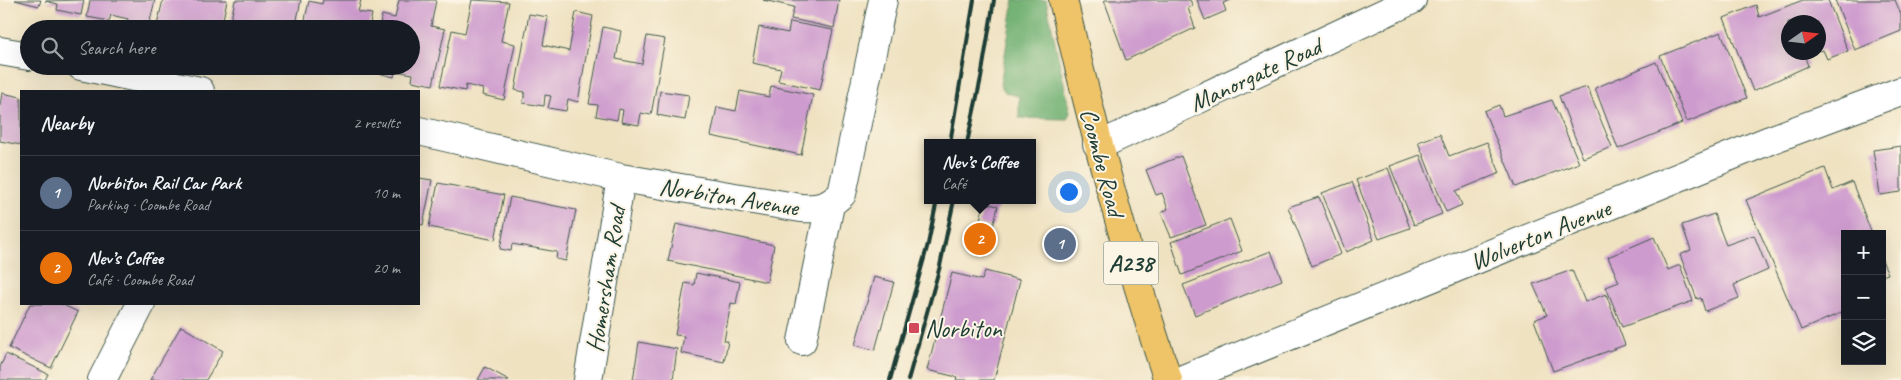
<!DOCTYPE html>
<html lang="en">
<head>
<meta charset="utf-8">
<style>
	body { margin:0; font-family:Caveat,sans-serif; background:#20242c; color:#f1f3f6 }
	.controls { position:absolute; right:15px; bottom:15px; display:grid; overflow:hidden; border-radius:0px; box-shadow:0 5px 20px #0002 }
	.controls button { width:45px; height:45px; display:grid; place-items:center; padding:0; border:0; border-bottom:1px solid #363941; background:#171b24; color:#f1f3f6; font:25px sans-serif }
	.compass { position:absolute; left:1781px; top:15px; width:45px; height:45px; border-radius:50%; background:#171b24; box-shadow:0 5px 20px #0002; rotate:76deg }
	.you { position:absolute; left:1068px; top:191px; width:18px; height:18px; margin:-12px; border:4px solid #fff; border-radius:50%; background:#1a73e8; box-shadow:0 0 0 8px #1a73e833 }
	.badge { display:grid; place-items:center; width:32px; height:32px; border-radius:50%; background:#2563eb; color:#fff; font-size:16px; font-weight:700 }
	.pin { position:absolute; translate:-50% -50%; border:2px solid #fff; box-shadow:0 1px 5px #0006 }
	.popup { position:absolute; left:924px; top:139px; width:112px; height:65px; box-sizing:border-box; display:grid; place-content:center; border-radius:0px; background:#171b24; filter:drop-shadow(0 1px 4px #0005); font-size:16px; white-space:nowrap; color:#9ea1a6 }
	.popup b { font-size:19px; color:#f1f3f6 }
	.popup::after { content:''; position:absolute; left:50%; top:100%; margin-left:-10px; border:10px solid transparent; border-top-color:#171b24 }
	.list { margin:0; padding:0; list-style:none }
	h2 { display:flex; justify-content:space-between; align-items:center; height:65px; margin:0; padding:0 20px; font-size:21px }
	h2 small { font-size:16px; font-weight:400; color:#9ea1a6 }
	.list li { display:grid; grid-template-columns:32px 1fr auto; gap:15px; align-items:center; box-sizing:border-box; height:75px; padding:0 20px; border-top:1px solid #363941 }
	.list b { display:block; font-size:19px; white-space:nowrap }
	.list p { margin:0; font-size:16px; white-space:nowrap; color:#9ea1a6 }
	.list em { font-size:16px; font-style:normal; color:#9ea1a6 }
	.icon { flex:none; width:28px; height:28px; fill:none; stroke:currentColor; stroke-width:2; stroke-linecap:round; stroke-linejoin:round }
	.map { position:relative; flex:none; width:1901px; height:380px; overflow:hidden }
	.search { position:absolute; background:#171b24; box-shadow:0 5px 20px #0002; left:20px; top:20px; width:400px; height:55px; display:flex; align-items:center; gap:12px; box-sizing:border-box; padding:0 18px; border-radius:28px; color:#9ea1a6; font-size:19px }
	.panel { position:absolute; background:#171b24; box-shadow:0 5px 20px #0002; left:20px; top:90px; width:400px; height:215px; border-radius:0px }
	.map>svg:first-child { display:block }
	.forest { fill:#74b274; stroke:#4a7854 }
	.building { fill:#ce9bce }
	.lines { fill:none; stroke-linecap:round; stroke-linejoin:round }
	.street-casing { stroke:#3e5649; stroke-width:30 }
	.primary-casing { stroke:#3e5649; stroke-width:30 }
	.street { stroke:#fff; stroke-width:28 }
	.primary { stroke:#efc469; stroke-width:28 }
	.rail { stroke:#1f3d34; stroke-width:4 }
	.poi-dot { fill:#d1495b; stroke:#fcf5e5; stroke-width:2 }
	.labels { text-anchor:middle; stroke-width:4; stroke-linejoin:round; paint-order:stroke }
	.shield { fill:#fcf5e5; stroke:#617469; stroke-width:1 }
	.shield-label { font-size:24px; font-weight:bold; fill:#1f3d34 }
	.street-label { font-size:25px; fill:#1f3d34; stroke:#fcf5e5 }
	.poi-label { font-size:25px; fill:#1f3d34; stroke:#fcf5e5; text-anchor:start }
</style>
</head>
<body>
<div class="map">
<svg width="1901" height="380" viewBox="0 0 1901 380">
	<rect width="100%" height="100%" fill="#fcf5e5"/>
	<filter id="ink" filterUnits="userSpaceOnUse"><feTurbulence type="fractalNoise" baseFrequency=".02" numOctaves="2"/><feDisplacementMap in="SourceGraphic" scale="10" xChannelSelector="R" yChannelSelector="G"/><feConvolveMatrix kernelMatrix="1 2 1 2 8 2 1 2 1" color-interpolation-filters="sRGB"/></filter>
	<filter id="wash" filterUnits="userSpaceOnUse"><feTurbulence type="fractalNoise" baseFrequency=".0096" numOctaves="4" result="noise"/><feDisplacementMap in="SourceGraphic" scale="20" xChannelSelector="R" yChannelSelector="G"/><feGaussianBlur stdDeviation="1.12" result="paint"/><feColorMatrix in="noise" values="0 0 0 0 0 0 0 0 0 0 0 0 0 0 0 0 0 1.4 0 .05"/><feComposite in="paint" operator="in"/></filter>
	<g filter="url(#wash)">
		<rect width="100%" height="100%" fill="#efe2c1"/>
		<path class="forest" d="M 1014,0 L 1046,0 L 1070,112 L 1067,119 L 1019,118 L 1019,96 L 1006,93 L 1000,85 Z"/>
		<g id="blocks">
			<path class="building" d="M 15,0 L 41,0 L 39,6 Z
				M 84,0 L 81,15 L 57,10 L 58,4 L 45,1 Z
				M 90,0 L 155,0 L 148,29 L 126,25 L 128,19 L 111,15 L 109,21 L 87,17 Z
				M 163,0 L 227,0 L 221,29 L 156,29 Z
				M 235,0 L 301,0 L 295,29 L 229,29 Z
				M 323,0 L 361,0 L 358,12 L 372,14 L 369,29 L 303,29 L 309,1 L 322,4 Z
				M 399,0 L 436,0 L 431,26 L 445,29 L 433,85 L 412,81 L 413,74 L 395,71 L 394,77 L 370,71 L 371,66 L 411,66 L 411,29 L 379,29 L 382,15 L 395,18 Z
				M 472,0 L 509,2 L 501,41 L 515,44 L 504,100 L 482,95 L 483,89 L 466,85 L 465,91 L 440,86 L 452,30 L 465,33 Z
				M 763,0 L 839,0 L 834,28 L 791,19 L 794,7 Z
				M 1104,0 L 1190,0 L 1193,6 L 1188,8 L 1195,28 L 1126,60 Z
				M 1197,0 L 1231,0 L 1223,3 L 1226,11 L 1205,20 Z
				M 1803,0 L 1828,0 L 1848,51 L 1827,59 L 1823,50 L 1818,51 L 1818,22 L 1788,22 L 1788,52 L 1816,53 L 1805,57 L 1808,66 L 1753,91 L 1724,18 L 1756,5 L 1759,17 Z
				M 1835,0 L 1895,0 L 1901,14 L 1901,31 L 1855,50 Z
				M 576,12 L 593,16 L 578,102 L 568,99 L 566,111 L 548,108 L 551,96 L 545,95 L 544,106 L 523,103 L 525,92 L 515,90 L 529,14 L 548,17 L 543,45 L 569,51 Z
				M 790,22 L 833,30 L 820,90 L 778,81 L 781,69 L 752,63 L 759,27 L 788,33 Z
				M 603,27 L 621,31 L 616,59 L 642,64 L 647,36 L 665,39 L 651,115 L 641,113 L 639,125 L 621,122 L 623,110 L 619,109 L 617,120 L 596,116 L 598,105 L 589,104 Z
				M 1721,32 L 1747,98 L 1687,122 L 1660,56 Z
				M 1656,62 L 1682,123 L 1618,149 L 1595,88 Z
				M 345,66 L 362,66 L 361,71 Z
				M 771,86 L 813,95 L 801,155 L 711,136 L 717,107 L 736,111 L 740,91 L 769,97 Z
				M 1587,87 L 1612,147 L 1583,158 L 1559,96 Z
				M 660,91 L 689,95 L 685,120 L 657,115 Z
				M 2,93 L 21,97 L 21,145 L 0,141 L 0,105 Z
				M 1552,100 L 1579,163 L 1516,187 L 1484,111 L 1499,105 L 1503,116 Z
				M 1440,134 L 1449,156 L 1487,142 L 1500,173 L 1456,191 L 1462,205 L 1446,212 L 1418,142 Z
				M 1901,146 L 1901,192 L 1880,195 L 1873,150 Z
				M 1420,155 L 1442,214 L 1414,225 L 1390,166 Z
				M 1181,156 L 1206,225 L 1171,237 L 1161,213 L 1168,209 L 1162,193 L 1156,195 L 1146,170 Z
				M 1388,168 L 1410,228 L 1379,239 L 1356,180 Z
				M 1825,168 L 1833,190 L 1852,182 L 1872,234 L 1845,234 L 1845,311 L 1801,330 L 1746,200 Z
				M 419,178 L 432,180 L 423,225 L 419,224 Z
				M 1352,182 L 1374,240 L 1346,252 L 1322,193 Z
				M 438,183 L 504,195 L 495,240 L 429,227 Z
				M 510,197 L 576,210 L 566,261 L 556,259 L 557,252 L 512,244 L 511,251 L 500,249 Z
				M 1319,197 L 1341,254 L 1312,266 L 1288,207 Z
				M 984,203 L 998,206 L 993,227 L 979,224 Z
				M 1714,214 L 1726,245 L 1754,235 L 1768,270 L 1734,285 L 1739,298 L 1705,311 L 1701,298 L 1697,299 L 1680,255 L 1691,250 L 1682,225 Z
				M 1230,219 L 1242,251 L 1182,275 L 1171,242 Z
				M 676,224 L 774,245 L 767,282 L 668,261 Z
				M 976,228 L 989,231 L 985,247 L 972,243 Z
				M 1654,237 L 1668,270 L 1680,265 L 1693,301 L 1622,327 L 1606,287 L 1619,282 L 1608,257 Z
				M 1271,251 L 1282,280 L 1195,315 L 1183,285 Z
				M 1882,260 L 1888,274 L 1882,276 Z
				M 1572,270 L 1585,302 L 1606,294 L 1625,345 L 1553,371 L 1534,320 L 1547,315 L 1533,284 Z
				M 985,271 L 1020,280 L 994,380 L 956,380 L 957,377 L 927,370 L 952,273 L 982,280 Z
				M 696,273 L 740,282 L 736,304 L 731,303 L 724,341 L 728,341 L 724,362 L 681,353 L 684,336 L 675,335 L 685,283 L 694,285 Z
				M 874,277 L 894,282 L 875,350 L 855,345 Z
				M 30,304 L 61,304 L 78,312 L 51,368 L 9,348 Z
				M 181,326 L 223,351 L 206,380 L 150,380 Z
				M 639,342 L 677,349 L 673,380 L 633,380 Z
				M 6,354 L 48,374 L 45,380 L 0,380 L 0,367 Z
				M 485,367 L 509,380 L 478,380 Z"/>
		</g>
	</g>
	<g filter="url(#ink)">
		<use href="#blocks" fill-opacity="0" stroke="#3e5649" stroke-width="1"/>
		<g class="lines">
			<g class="street-casing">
				<path id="street" d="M 0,51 L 29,56
					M 81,66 L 200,91
					M 419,131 L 621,178 L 801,208 C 819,209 828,207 842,194 L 883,0
					M 1097,144 L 1111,140 L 1412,0
					M 802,341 L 830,205
					M 102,380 L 141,304
					M 588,380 L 621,178
					M 1181,380 L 1770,140 L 1901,91"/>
			</g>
			<g class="primary-casing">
				<path id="primary" d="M 1063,0 C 1093,128 1126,255 1168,380"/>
			</g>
			<use href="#street" class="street"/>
			<use href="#primary" class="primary"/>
			<path class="rail" d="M 950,143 L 974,0
				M 967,143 L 981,78 L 994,0
				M 890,380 L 928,244 L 937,200
				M 908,380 L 940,266 L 954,200"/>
		</g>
	</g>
	<rect class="poi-dot" x="908" y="322" width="12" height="12" rx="2.5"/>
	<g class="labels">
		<rect class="shield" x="1103.5" y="241.5" width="55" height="43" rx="4"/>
		<g class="shield-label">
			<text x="1131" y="271">A238</text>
		</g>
		<g class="street-label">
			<text transform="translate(1255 74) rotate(-25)" y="9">Manorgate Road</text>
			<text transform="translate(1103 162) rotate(75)" y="9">Coombe Road</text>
			<text transform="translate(729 196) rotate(9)" y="9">Norbiton Avenue</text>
			<text transform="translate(1540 234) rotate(-22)" y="9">Wolverton Avenue</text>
			<text transform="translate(605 279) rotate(-81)" y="9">Homersham Road</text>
		</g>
		<g class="poi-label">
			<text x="925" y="337">Norbiton</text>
		</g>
	</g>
</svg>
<div class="controls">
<button>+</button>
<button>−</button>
<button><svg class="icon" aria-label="layers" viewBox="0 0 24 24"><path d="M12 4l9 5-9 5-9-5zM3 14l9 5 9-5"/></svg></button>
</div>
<svg class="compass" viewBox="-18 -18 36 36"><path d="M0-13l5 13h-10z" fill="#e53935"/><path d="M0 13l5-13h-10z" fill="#9ea1a6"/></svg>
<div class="you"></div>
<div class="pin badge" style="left:1060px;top:244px;background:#5c6f8a">1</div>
<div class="pin badge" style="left:980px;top:239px;background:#e8710a">2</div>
<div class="popup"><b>Nev’s Coffee</b>Café</div>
<div class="search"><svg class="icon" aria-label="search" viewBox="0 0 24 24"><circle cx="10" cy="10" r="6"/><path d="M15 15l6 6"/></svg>Search here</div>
<section class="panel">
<h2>Nearby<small>2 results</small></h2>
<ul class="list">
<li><span class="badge" style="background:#5c6f8a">1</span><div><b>Norbiton Rail Car Park</b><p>Parking · Coombe Road</p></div><em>10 m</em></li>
<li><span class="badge" style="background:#e8710a">2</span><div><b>Nev’s Coffee</b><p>Café · Coombe Road</p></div><em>20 m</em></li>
</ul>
</section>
</div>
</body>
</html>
